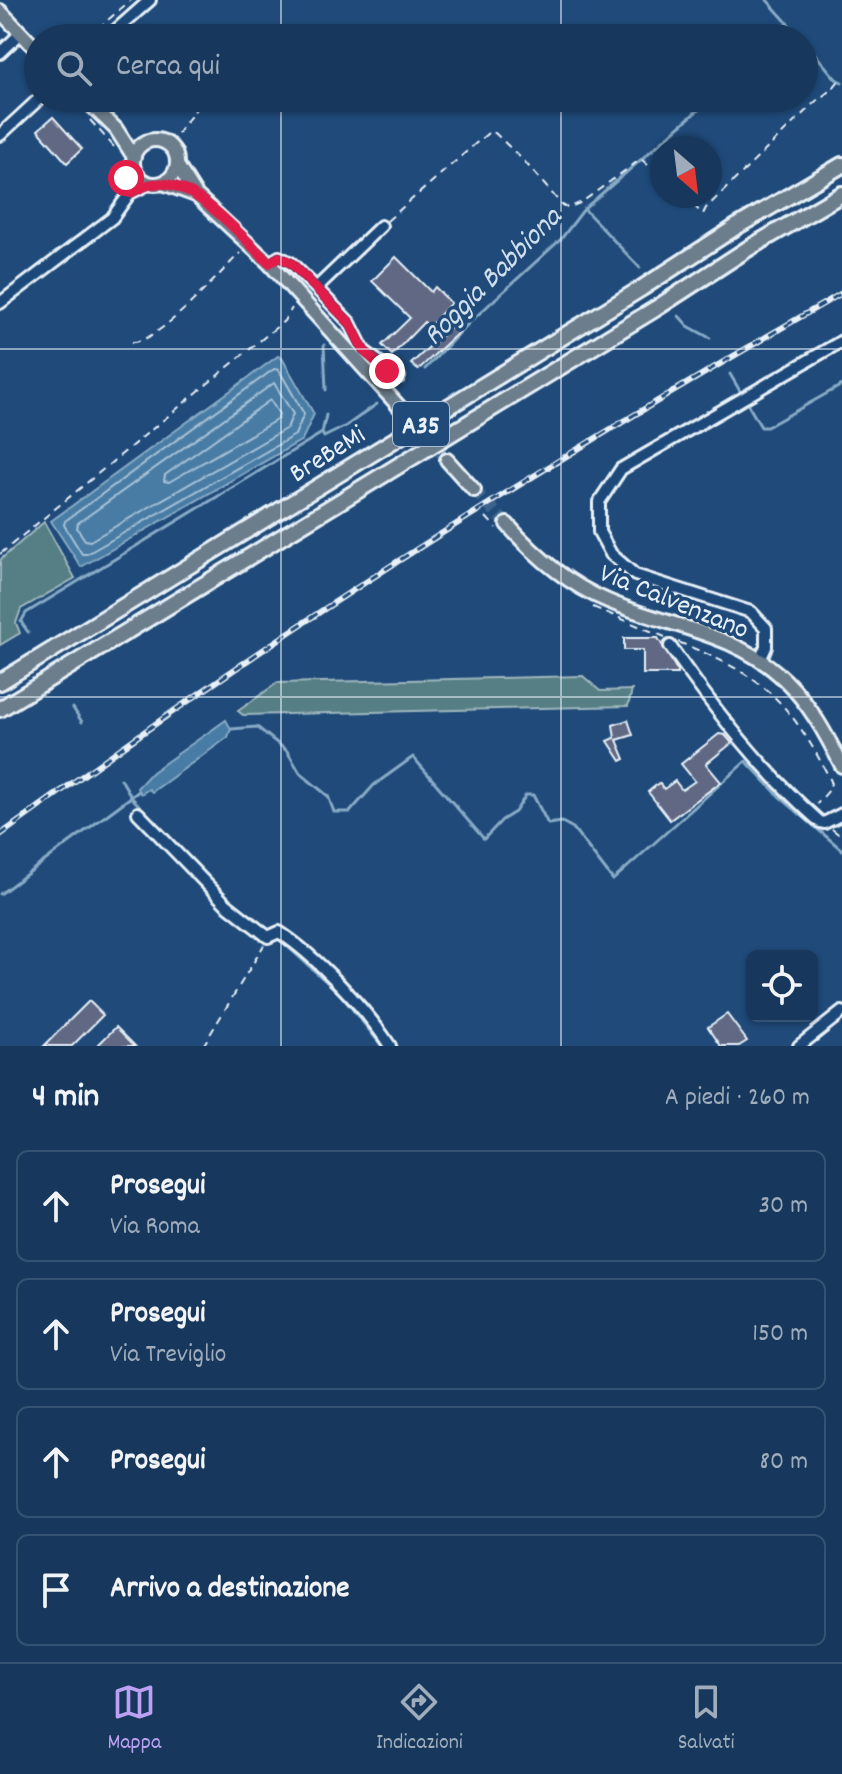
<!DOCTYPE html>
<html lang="it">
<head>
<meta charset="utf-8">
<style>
	body { margin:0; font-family:Dekko,sans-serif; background:#244365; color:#f1f3f6 }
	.controls { position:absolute; right:24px; bottom:24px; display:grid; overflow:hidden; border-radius:12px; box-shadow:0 2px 6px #0004 }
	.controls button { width:72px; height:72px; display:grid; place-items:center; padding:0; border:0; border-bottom:2px solid #365272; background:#17385c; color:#f1f3f6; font:40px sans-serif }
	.compass { position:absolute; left:650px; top:136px; width:72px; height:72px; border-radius:50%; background:#17385c; box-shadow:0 2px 6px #0004; rotate:152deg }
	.stop { position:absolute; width:24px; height:24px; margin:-18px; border:6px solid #e11d48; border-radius:50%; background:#fff }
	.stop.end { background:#e11d48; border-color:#fff; box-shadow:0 2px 8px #0008 }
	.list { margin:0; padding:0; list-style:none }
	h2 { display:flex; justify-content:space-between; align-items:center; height:104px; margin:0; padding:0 32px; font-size:34px }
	h2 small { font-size:26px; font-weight:400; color:#9eacbb }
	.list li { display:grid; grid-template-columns:52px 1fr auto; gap:24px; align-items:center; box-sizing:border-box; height:112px; margin:0 16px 16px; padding:0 16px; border:2px solid #365272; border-radius:12px }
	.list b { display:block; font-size:30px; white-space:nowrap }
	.list p { margin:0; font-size:26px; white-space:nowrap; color:#9eacbb }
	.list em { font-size:26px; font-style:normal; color:#9eacbb }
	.icon { flex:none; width:44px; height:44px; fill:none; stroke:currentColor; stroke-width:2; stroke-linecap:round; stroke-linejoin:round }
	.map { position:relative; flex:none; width:842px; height:1046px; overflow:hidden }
	.search { position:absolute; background:#17385c; box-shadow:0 2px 6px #0004; left:24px; right:24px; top:24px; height:88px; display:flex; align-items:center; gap:20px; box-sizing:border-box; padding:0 28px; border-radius:44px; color:#9eacbb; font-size:30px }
	.sheet { height:616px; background:#17385c }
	nav { display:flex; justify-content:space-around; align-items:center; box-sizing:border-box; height:112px; border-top:2px solid #365272; background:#17385c; font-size:22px; color:#9eacbb }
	nav a { display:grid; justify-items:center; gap:4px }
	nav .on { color:#bca0f2 }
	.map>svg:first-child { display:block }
	.green { fill:#567e85; stroke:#9fb8be; stroke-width:2 }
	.water { fill:#487ca5; stroke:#88abc6; stroke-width:2 }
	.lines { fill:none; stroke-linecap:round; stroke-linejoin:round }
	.shore { stroke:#a8c2d7; stroke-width:2 }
	.stream { stroke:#88abc6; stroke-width:3 }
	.building { fill:#606884; stroke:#e8f1f8; stroke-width:2 }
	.major-tunnel { stroke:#3d638d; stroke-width:12; stroke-dasharray:12 6; stroke-linecap:butt }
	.minor-casing { stroke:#e8f1f8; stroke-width:16 }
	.major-casing { stroke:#e8f1f8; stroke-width:18 }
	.highway-casing { stroke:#e8f1f8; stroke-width:20 }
	.path { stroke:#e8f1f8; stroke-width:2; stroke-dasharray:8 6; stroke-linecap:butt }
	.minor { stroke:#1f4a7a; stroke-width:10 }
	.major { stroke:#6c7d8b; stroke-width:12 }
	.highway { stroke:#6c7d8b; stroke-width:14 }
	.rail-casing { stroke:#e8f1f8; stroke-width:6 }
	.rail { stroke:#1f4a7a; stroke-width:3; stroke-dasharray:9; stroke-linecap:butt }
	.route { stroke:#e11d48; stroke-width:10 }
	.grid { fill:none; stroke:#e8f1f8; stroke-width:2; stroke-opacity:0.55 }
	.labels { text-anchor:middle; stroke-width:7; stroke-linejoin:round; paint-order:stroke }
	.shield { fill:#1f4a7a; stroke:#acbfd2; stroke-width:2 }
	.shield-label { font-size:26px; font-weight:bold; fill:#e8f1f8 }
	.street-label { font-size:28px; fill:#e8f1f8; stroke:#1f4a7a }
	.water-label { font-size:30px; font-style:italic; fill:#d0dfec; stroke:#1f4a7a }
</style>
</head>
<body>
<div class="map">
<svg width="842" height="1046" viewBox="0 0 842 1046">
	<rect width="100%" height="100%" fill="#1f4a7a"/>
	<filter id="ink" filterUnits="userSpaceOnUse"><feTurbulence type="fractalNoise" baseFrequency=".0125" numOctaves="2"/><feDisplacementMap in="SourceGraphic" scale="16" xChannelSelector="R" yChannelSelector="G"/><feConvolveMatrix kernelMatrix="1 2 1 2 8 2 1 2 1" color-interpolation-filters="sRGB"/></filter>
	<g filter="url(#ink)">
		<path class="green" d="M 44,522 L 75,578 L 21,609 L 16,623 L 20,633 L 0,645 L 0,560 Z
			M 583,676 L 600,691 L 632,690 L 628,706 L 243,715 L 238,711 L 277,683 Z"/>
		<path class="water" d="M 278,356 L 282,358 L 314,414 L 302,440 L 81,567 L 51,521 Z
			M 226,720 L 231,729 L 228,737 L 152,792 L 149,789 L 141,794 L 137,788 L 152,772 Z"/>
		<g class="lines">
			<path class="shore" d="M 274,369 L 279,370 L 304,414 L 295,435 L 87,554 L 82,554 L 64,525 L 65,521 Z
				M 274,383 L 293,414 L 287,428 L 90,541 L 85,540 L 77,528 L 78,523 Z
				M 270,400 L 279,414 L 278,419 L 169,482 L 164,481 L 165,475 Z"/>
			<path class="stream" d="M 767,0 L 801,38
				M 770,38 L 787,23
				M 804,41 L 836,79 L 842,82
				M 585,210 L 640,268
				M 679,316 L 688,326 L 710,338
				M 324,345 L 326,390
				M 425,369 L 470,322 L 561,239 L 584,209 L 712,98
				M 730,374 L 761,427 L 767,427 L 842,385
				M 322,433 L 324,437 L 346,426 L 377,404
				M 28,632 L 21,622 L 26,613 L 322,433 L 326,415
				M 73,708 L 82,722
				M 231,729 L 257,727 L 287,751 L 300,773 L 328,796 L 334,812 L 350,812 L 374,785 L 413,757 L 484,839 L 502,820 L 515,812 L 526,795 L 533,795 L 548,824 L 562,822 L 573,828 L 613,880 L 746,761 L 779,796 L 842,850
				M 121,779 L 132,798 L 228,899 L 271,932
				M 0,894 L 139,791
				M 277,937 L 341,995 L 382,1046"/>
		</g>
		<path class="building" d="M 53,117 L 82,149 L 67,163 L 38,130 Z
			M 396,257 L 431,292 L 435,287 L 451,303 L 429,327 L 424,322 L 392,355 L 382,345 L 410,318 L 372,281 Z
			M 454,324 L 460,331 L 418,370 L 411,364 Z
			M 624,638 L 658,638 L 677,670 L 677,674 L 643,674 L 643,650 L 624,650 Z
			M 628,720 L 633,735 L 617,740 L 625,759 L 621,761 L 608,741 L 615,738 L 613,725 Z
			M 719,734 L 725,735 L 732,743 L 706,764 L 721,782 L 670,820 L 648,792 L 659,783 L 664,789 L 675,781 L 682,790 L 695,781 L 681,764 Z
			M 89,1001 L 103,1015 L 72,1046 L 44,1046 Z
			M 727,1014 L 747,1041 L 739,1046 L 721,1046 L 708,1027 Z
			M 116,1027 L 135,1046 L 97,1046 Z"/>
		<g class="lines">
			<path class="major-tunnel" d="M 404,412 L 447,460
				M 474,490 L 507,524"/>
			<g class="minor-casing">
				<path id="minor" d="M 107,38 L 150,0
					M 0,53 L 21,33
					M 0,135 L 40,98
					M 130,193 L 150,183
					M 269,263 L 279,257 L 291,263 L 316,288 L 381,226
					M 316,288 L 350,323 L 364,351 L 399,377
					M 0,303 L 112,218 L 130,193 L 134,168
					M 670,646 C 715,710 761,770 820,822 L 824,823 L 842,814
					M 760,660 L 766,647 L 766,628 L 751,612 L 635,575 L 611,554 L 599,532 L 599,502 L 621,469 L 842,341
					M 138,813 L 226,904 L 268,937 L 279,932 C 315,955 367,1010 390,1046
					M 799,1046 L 842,1012"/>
			</g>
			<g class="major-casing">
				<path id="major" d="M 0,11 L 38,51
					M 84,98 L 116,129 L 134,157
					M133 162a22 22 0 1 1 44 0a22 22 0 1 1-44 0Z
					M 177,165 L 196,195 L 269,263 L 404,412
					M 163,183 L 196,195
					M 447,460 L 474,490
					M 507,524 C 535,556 569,585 608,601 C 668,627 736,632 785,680 C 810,704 827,736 842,766"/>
			</g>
			<g class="highway-casing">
				<path id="highway" d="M 0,682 L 642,288 L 736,227 L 842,165
					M 0,709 L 655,309 L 749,248 L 842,194"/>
			</g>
			<path class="path" d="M 87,38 L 131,0
				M 90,120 L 115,148
				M 169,145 L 204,98
				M 682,196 L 703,214 L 706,208 L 815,102 L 832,89 L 842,77
				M 387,221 L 489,132 L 495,133 L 524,161 L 562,205 L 568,208 L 582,202 L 641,159 L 662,177
				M 132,342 C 157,344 220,273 240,253
				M 486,517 L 496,528
				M 0,554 L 284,321 L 292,308
				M 593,607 L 665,637
				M 678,642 C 763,675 790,701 831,781 L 830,789 L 817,804
				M 832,829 L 842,837
				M 203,1046 L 264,945"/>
			<use href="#minor" class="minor"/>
			<use href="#major" class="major"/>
			<use href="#highway" class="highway"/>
			<g class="rail-casing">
				<path id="rail" d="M 0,835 C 71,784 141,733 213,684 C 416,544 628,416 842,293"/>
			</g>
			<use href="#rail" class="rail"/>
		</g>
	</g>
	<g class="lines" filter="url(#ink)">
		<path class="route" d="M 126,178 L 123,189 L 130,193 C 137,190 145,185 153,184 C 193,177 242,237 269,263 L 279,257 L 291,263 L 350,323 L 364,351 L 387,371"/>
	</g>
	<path class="grid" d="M 281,0 L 281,38M 561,0 L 561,38M 281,98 L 281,1046M 561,98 L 561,1046M 0,349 L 842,349M 0,697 L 842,697"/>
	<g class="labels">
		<rect class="shield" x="393" y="402" width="56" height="44" rx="6"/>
		<g class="shield-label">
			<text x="421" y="433">A35</text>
		</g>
		<g class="street-label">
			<text transform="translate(326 452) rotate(-32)" y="10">BreBeMi</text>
			<text transform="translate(675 599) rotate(22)" y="10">Via Calvenzano</text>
		</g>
		<g class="water-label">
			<text transform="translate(491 275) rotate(-45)" y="10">Roggia Babbiona</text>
		</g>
	</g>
</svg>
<div class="controls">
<button><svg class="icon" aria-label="locate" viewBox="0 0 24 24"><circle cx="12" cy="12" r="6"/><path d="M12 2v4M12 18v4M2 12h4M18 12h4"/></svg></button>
</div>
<svg class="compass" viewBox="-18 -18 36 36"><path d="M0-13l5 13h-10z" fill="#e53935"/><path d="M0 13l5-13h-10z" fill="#9eacbb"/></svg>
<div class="stop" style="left:126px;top:178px"></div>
<div class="stop end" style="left:387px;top:371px"></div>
<div class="search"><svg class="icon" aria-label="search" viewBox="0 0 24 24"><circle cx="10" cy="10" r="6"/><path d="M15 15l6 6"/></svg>Cerca qui</div>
</div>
<section class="sheet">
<h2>4 min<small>A piedi · 260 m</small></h2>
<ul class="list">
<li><svg class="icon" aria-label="ahead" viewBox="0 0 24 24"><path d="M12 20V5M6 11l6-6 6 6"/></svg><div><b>Prosegui</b><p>Via Roma</p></div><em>30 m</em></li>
<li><svg class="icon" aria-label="ahead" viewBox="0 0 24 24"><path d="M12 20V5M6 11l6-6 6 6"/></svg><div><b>Prosegui</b><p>Via Treviglio</p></div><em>150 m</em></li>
<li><svg class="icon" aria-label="ahead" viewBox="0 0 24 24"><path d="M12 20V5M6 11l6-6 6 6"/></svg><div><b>Prosegui</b></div><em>80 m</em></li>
<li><svg class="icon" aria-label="arrive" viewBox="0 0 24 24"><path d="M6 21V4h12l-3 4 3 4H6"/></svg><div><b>Arrivo a destinazione</b></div></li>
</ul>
</section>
<nav>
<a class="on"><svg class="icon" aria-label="map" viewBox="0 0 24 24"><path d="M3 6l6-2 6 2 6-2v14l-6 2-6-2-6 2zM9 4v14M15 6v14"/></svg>Mappa</a>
<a><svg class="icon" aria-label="directions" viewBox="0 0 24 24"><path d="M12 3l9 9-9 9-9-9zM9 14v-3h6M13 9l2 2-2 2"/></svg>Indicazioni</a>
<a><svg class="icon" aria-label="saved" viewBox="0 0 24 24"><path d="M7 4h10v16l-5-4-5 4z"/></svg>Salvati</a>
</nav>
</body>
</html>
